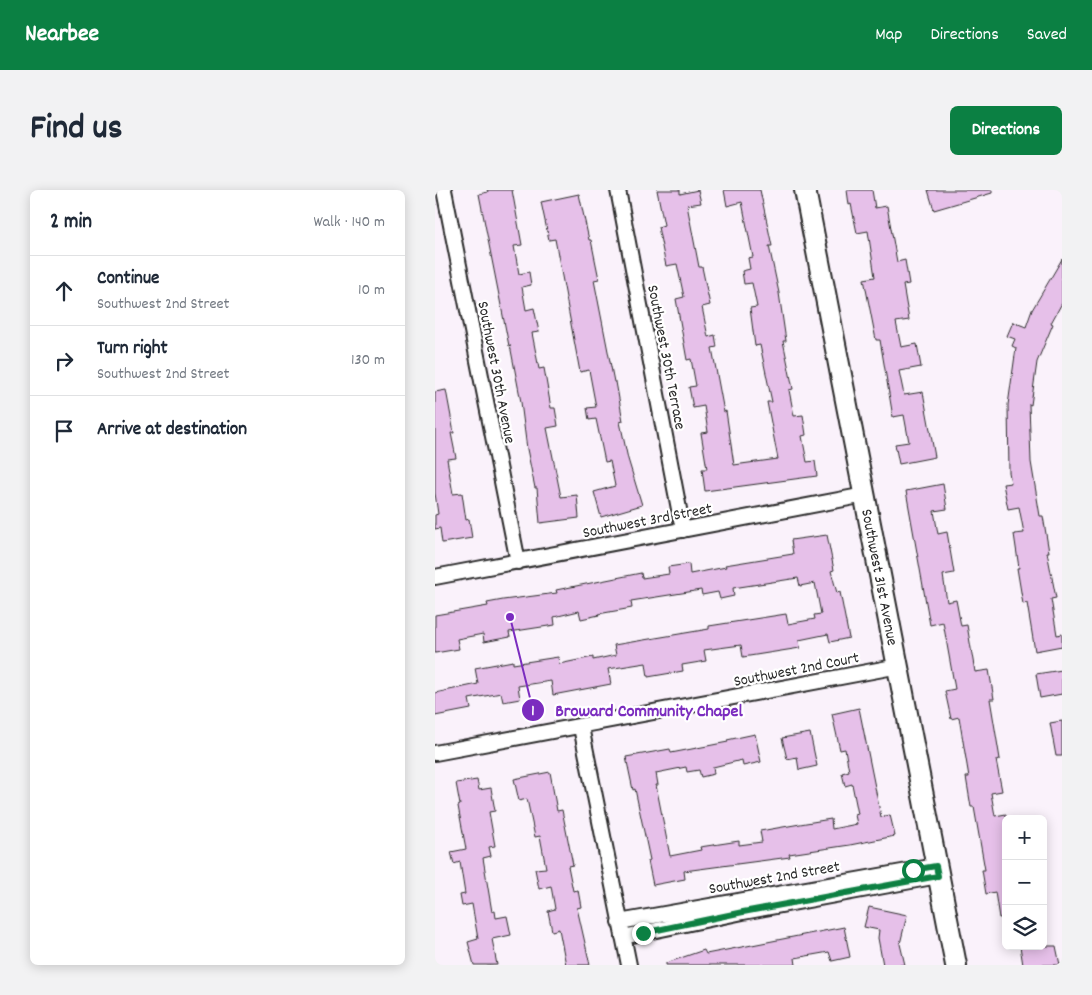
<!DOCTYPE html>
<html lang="en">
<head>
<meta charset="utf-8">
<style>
	body { margin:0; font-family:Dekko,sans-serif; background:#f2f2f3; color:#1f2937 }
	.controls { position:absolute; right:15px; bottom:15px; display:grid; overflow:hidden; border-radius:8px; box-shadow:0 2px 12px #0003 }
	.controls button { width:45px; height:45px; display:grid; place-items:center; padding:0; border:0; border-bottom:1px solid #e0e1e3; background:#fff; color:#1f2937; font:25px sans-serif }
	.stop { position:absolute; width:15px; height:15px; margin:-11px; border:4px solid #0b8043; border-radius:50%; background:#fff }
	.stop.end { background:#0b8043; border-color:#fff; box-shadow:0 1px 5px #0008 }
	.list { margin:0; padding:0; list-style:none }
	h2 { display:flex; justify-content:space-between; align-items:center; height:65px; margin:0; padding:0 20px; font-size:21px }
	h2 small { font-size:16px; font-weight:400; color:#747a83 }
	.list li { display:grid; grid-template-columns:32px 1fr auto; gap:15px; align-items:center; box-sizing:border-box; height:70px; padding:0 20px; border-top:1px solid #e0e1e3 }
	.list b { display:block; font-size:19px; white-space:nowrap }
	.list p { margin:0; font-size:16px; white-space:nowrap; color:#747a83 }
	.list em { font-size:16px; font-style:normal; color:#747a83 }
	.icon { flex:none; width:28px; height:28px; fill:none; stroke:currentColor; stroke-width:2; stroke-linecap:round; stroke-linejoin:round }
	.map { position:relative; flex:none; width:627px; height:775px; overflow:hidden; border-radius:8px }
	header { display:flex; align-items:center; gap:30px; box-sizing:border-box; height:70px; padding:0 25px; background:#0b8043; color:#fff }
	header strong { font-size:24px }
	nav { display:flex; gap:28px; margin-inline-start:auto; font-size:18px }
	.intro { display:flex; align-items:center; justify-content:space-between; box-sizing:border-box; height:120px; padding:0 30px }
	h1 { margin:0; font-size:35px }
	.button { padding:12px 22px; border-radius:8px; background:#0b8043; color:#fff; font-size:18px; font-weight:700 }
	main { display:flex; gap:30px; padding:0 30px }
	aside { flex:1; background:#fff; border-radius:8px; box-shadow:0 2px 12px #0003 }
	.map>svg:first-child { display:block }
	.building { fill:#e6c0e9; stroke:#2b2b2b }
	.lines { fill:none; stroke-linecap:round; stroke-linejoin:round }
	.minor-casing { stroke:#2b2b2b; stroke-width:18 }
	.secondary-casing { stroke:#2b2b2b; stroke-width:24 }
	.minor { stroke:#fff; stroke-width:14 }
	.secondary { stroke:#fff; stroke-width:20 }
	.route { stroke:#0b8043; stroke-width:6 }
	.labels { text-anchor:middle; stroke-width:4.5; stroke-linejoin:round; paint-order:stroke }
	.street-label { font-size:16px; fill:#2b2b2b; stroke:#fff }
	.leader { fill:none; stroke:#7b2cbf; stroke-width:2 }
	.callout-dot { fill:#7b2cbf; stroke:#fff; stroke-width:2 }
	.mark-label { font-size:15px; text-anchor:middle; font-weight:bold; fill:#fff }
	.callout-label { font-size:18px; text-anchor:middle; font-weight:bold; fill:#7b2cbf; stroke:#fff; stroke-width:4.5; stroke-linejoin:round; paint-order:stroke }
</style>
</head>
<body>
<header>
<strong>Nearbee</strong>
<nav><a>Map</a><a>Directions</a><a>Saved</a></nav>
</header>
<div class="intro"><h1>Find us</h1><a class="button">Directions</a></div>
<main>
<aside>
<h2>2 min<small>Walk · 140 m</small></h2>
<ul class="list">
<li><svg class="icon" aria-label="ahead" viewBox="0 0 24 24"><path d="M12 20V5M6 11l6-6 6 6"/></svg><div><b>Continue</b><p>Southwest 2nd Street</p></div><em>10 m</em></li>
<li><svg class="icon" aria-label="right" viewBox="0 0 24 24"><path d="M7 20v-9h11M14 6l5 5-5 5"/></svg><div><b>Turn right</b><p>Southwest 2nd Street</p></div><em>130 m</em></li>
<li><svg class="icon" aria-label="arrive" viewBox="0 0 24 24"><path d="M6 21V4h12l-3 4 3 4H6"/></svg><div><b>Arrive at destination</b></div></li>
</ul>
</aside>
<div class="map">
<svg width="627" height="775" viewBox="0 0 627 775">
	<rect width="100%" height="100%" fill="#faf2fb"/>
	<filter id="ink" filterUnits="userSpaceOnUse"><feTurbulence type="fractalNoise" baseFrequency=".02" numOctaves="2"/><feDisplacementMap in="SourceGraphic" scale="10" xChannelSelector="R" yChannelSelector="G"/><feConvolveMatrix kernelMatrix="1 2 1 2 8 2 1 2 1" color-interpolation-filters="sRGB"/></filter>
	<g filter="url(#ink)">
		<path class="building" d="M 52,0 L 77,0 L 87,55 L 79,56 L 84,84 L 94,82 L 96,95 L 87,97 L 91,120 L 99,118 L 104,142 L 97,143 L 104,179 L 109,178 L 116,218 L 120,218 L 123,236 L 112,238 L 126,307 L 142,305 L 144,328 L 105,333 L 102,298 L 100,298 L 92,259 L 86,212 L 75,155 L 74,156 L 44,4 L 53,2 Z
			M 222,0 L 245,0 L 245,4 L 263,0 L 266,13 L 252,15 L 264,77 L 267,77 L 275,115 L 267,117 L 273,147 L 280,145 L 282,157 L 277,158 L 289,222 L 291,221 L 299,275 L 343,269 L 332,212 L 337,212 L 325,155 L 320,156 L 315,118 L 322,117 L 317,93 L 309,94 L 307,81 L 315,79 L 313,68 L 318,67 L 307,12 L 292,16 L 289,0 L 325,0 L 337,56 L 334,56 L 344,103 L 351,151 L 348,151 L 358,199 L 354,200 L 359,226 L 368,225 L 371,245 L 367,246 L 372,272 L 380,271 L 382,286 L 270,301 L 267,279 L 272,279 L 266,243 L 273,242 L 269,216 L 258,218 L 254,197 L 261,196 L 256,169 L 252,170 L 241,109 L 249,107 L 242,74 L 231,76 L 223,37 L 229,35 Z
			M 412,0 L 437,0 L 440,18 L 452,16 L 462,72 L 470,70 L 474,94 L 468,95 L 474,130 L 461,132 L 466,157 L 482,154 L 486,177 L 464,181 L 469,205 L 488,202 L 500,267 L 464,274 L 460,254 L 474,252 L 469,225 L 458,227 L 445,150 L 441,150 L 429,89 L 440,87 L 433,41 L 422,43 L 416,14 L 414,15 Z
			M 493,0 L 557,0 L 557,3 L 499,20 Z
			M 144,4 L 154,50 L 156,50 L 164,89 L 159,90 L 179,192 L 181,192 L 188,231 L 185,232 L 193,269 L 207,315 L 166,327 L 159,302 L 180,296 L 175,271 L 170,272 L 161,229 L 154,230 L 152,218 L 161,217 L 154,180 L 145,182 L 120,49 L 114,50 L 106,12 Z
			M 627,69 L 627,113 L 616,133 L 618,134 L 602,172 L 596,215 L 594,214 L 596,272 L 605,326 L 608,326 L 614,362 L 612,362 L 621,408 L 616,409 L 622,445 L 627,444 L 627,456 L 600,461 L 592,413 L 588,414 L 582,378 L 584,378 L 579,344 L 589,343 L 584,317 L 573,319 L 568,294 L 576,293 L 574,282 L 573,215 L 581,158 L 577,156 L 580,149 L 572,146 L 578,132 L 591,137 L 597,120 Z
			M 11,200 L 19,243 L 16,243 L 21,268 L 12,269 L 18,304 L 27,303 L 31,330 L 34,329 L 37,348 L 7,353 L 5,338 L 0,339 L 0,325 L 3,324 L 0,303 L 0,202 Z
			M 508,294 L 512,319 L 499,321 L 503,344 L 512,342 L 519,383 L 508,385 L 512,412 L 521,410 L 526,436 L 532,435 L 540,482 L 554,480 L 559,509 L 555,509 L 565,569 L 561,570 L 567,601 L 556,603 L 560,626 L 571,624 L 571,727 L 564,728 L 560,702 L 551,704 L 547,680 L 550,680 L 539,617 L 536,617 L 531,587 L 534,587 L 524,527 L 516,529 L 510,501 L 520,499 L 508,432 L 495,435 L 471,301 Z
			M 392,345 L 399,380 L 396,381 L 402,403 L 405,402 L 414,448 L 395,452 L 393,444 L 364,450 L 365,458 L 308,467 L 306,455 L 269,460 L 271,471 L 247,475 L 248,481 L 213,487 L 211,473 L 173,479 L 176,494 L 118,505 L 116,491 L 83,496 L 85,509 L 68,512 L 66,503 L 34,509 L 36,519 L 0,526 L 0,503 L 43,494 L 40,478 L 78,471 L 78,474 L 123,467 L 124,474 L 158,467 L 158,470 L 181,465 L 179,455 L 274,439 L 274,436 L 351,424 L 353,434 L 380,429 L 379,425 L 386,424 L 380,393 L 365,396 L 363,388 L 298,398 L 299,406 L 285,409 L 283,402 L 267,405 L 266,400 L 196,411 L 197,418 L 163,424 L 164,425 L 146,429 L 144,421 L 119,427 L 120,435 L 74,442 L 75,447 L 49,452 L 48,444 L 22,449 L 24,459 L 0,463 L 0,425 L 53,416 L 52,413 L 68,410 L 122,403 L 121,400 L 206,383 L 207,388 L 234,384 L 233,377 L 254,374 L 255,384 L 291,377 L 290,375 L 358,364 L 356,350 Z
			M 627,480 L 627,504 L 605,508 L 601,484 Z
			M 424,518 L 446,627 L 455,625 L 460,646 L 415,655 L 354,664 L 355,667 L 249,681 L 250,689 L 218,695 L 213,671 L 215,670 L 200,599 L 198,600 L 191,567 L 235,559 L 236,563 L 293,552 L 292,550 L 320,544 L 326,572 L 308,576 L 307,570 L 278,577 L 279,584 L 266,587 L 264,580 L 252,582 L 251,577 L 221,583 L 223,595 L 221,595 L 235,666 L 266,660 L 265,657 L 304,651 L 304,655 L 327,652 L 325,641 L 371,633 L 396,629 L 397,639 L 422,634 L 420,625 L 423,624 L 417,594 L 410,596 L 407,583 L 414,581 L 410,559 L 405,560 L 397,524 Z
			M 627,531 L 627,566 L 621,566 L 615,533 Z
			M 375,543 L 382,576 L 364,580 L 362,567 L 352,569 L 347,548 Z
			M 115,582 L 122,621 L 127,620 L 138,675 L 133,676 L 138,701 L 143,700 L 146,717 L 142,718 L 155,775 L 131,775 L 124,739 L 117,741 L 113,721 L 120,719 L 116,696 L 104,699 L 100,679 L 111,678 L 105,646 L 100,647 L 92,609 L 84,611 L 79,589 Z
			M 42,590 L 44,600 L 56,598 L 60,621 L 54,622 L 60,656 L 54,657 L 56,666 L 48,668 L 57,722 L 60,721 L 61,728 L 72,726 L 76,745 L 57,749 L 62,775 L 39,775 L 33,752 L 43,749 L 37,714 L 27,716 L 25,705 L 30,704 L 25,672 L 19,674 L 16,662 L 31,659 L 23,616 L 25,615 L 21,593 Z
			M 434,717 L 472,725 L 465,754 L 470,775 L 448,775 L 443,748 L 444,740 L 429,737 Z
			M 409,737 L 415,767 L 397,771 L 394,762 L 360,768 L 361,775 L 231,775 L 231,773 L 269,760 L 271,764 Z
			M 585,756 L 621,756 L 625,775 L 588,775 Z"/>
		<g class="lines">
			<g class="minor-casing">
				<path id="minor" d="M 9,0 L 83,372
					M 183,0 L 248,340
					M 0,387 L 430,305
					M 146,537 L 194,775
					M 0,563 L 464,476
					M 184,732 L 501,676
					M 188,747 L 308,722 L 503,686"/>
			</g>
			<g class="secondary-casing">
				<path id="secondary" d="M 370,0 L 521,775"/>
			</g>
			<use href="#minor" class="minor"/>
			<use href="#secondary" class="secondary"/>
		</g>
	</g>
	<g class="lines" filter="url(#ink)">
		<path class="route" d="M 208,743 L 308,722 L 503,686 L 501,676 L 478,680"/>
	</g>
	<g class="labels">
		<g class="street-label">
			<text transform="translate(233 167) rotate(79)" y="6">Southwest 30th Terrace</text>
			<text transform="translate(63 182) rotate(79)" y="6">Southwest 30th Avenue</text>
			<text transform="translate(212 329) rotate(-11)" y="6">Southwest 3rd Street</text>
			<text transform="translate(446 387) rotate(79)" y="6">Southwest 31st Avenue</text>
			<text transform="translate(361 478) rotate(-11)" y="6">Southwest 2nd Court</text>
			<text transform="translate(339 686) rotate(-10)" y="6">Southwest 2nd Street</text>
		</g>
	</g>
	<path class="leader" d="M75 427L98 520"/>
	<g class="callout-dot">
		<circle cx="75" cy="427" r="5"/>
		<circle cx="98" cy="520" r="12"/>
	</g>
	<g class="mark-label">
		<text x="98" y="525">1</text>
	</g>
	<g class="callout-label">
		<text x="214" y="526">Broward Community Chapel</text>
	</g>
</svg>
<div class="controls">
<button>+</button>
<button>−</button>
<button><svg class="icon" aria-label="layers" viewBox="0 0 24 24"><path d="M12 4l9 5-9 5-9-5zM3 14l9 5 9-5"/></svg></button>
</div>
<div class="stop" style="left:478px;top:680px"></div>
<div class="stop end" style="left:208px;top:743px"></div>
</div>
</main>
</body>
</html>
